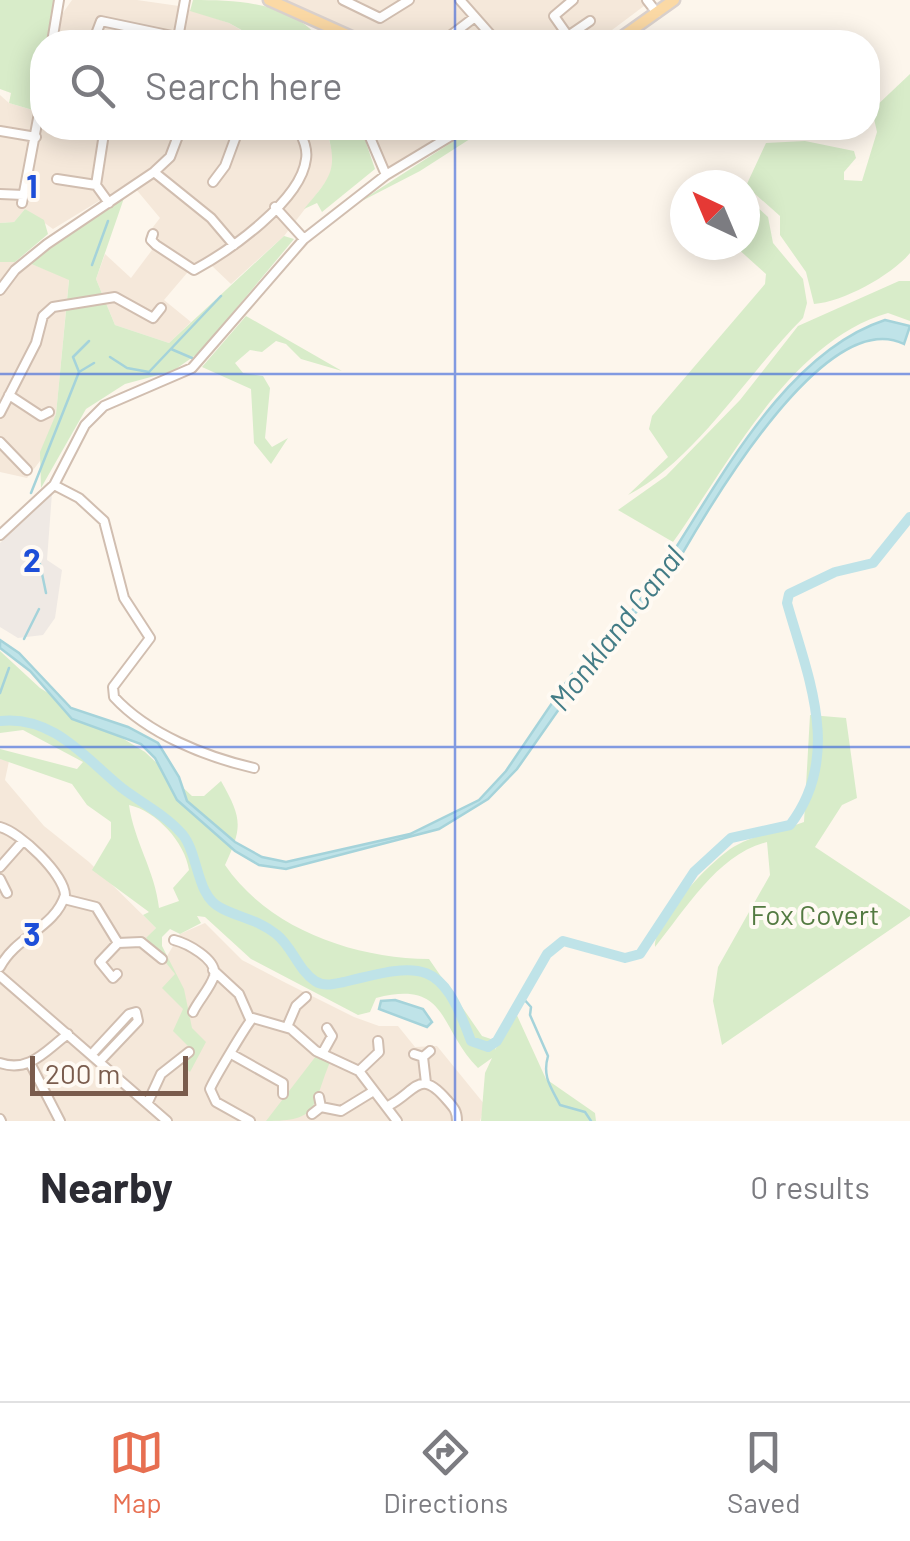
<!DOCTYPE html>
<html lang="en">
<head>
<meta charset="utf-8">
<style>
	body { margin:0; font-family:Barlow,sans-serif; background:#f7f7f7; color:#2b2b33 }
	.compass { position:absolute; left:670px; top:170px; width:90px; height:90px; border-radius:50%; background:#fff; box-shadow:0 5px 25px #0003; rotate:316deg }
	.scale { position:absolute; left:30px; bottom:25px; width:158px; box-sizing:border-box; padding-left:10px; border:5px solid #7a5c4d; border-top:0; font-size:28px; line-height:35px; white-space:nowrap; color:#7a5c4d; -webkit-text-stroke:8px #fffaf3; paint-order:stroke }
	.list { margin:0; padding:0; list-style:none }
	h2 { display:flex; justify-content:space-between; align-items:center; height:130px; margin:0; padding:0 40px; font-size:42px }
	h2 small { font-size:32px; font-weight:400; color:#7c7c81 }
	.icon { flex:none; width:55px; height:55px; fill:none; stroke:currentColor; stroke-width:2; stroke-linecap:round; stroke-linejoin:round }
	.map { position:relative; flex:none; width:910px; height:1121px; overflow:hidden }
	.search { position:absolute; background:#fff; box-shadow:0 5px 25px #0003; left:30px; right:30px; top:30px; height:110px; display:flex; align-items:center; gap:25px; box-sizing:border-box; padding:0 35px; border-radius:40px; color:#7c7c81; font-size:38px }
	.sheet { height:280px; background:#fff }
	nav { display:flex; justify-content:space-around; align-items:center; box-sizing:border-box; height:140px; border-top:2px solid #e1e1e2; background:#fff; font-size:28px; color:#7c7c81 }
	nav a { display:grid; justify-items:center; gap:5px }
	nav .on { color:#e76f51 }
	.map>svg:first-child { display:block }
	.residential { fill:#f5e8da }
	.industrial { fill:#efe9e4 }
	.green { fill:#d8ecc9; fill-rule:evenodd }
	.water { fill:#bfe3e8; stroke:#a5d3da; stroke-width:2.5 }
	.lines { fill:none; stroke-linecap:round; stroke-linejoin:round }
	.stream { stroke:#a5d3da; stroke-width:2.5 }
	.river { stroke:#bfe3e8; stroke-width:10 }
	.minor-casing { stroke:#d1beb0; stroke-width:12 }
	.major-casing { stroke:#dad1cd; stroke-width:15 }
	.minor { stroke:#fff; stroke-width:8 }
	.major { stroke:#fbd9a5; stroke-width:10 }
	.grid { fill:none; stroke:#1d4ed8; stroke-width:2.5; stroke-opacity:0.55 }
	.labels { text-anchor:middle; stroke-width:8; stroke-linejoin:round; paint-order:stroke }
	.park-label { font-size:28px; fill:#537a41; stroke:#fffaf3 }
	.water-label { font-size:30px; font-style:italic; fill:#437c86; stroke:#fffaf3 }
	.grid-label { font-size:32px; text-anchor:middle; font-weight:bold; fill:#1d4ed8; stroke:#fffaf3; stroke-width:8; stroke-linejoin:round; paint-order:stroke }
</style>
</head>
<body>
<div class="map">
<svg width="910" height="1121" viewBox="0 0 910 1121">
	<rect width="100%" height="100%" fill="#fdf6ec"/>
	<path class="residential" d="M 72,0 L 137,0 L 179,6 L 229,23 L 261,42 L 56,42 L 60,17 Z
		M 283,0 L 652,0 L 596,42 L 365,42 Z
		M 0,95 L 9,103 L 42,113 L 42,128 L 326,128 L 335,163 L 332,174 L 284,236 L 231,284 L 212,266 L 187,273 L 164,300 L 191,322 L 169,343 L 115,325 L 96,279 L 105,254 L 131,278 L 152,250 L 146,236 L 160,218 L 130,182 L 53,229 L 25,209 L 14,222 L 0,223 Z
		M 369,128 L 454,128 L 391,168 L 385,165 Z
		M 0,262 L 15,262 L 21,269 L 29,263 L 69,279 L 56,414 L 40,461 L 27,478 L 0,472 Z
		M 0,759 L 9,761 L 5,780 L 44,826 L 89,862 L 156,928 L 146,939 L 166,958 L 180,934 L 205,923 L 242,960 L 286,983 L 354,1017 L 379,1026 L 398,1026 L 415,1047 L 437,1046 L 485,1105 L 480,1121 L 0,1121 Z"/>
	<path class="industrial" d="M 52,493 L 47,560 L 62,570 L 55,618 L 43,635 L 18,638 L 0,627 L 0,543 Z"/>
	<path class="green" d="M 0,0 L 55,0 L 48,42 L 42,42 L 36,111 L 9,103 L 11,93 L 0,89 Z
		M 193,0 C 239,0 291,2 323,42 L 263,42 L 229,23 L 190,11 Z
		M 910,74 L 910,253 C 892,275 843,302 814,304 L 806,272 L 780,235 L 780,216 L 746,186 L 766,143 L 805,141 L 854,151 L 856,158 L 844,172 L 844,180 L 862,181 L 877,132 L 872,110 Z
		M 326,128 L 361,128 L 375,169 L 322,212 L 317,203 L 304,209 C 331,177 339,170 326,128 Z
		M 474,128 L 487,128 L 420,171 L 356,204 Z
		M 745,196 L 768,217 L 773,243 L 803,279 L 807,303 L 803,318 C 749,371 696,461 628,495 L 668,457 L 649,429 L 652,416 L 765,284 L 766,274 L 736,247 L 745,245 Z
		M 124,198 L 96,279 L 115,325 L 169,343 L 284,236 L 294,239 L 200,352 L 173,371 L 125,384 L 86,409 L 41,488 L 40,452 L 56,414 L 69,280 L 29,263 Z
		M 25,209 L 44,220 L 48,234 L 15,262 L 0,262 L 0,223 L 14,222 Z
		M 899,281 L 910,281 L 910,321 L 888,313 C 790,341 729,464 673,542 L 618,510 L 666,476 L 740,400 L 798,326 Z
		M 246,316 L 342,371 L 301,359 L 286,344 L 276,341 L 262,352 L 250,350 L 235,363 L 243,373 L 263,376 L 270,388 L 265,438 L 272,447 L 288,438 L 271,464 L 254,443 L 251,389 L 202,367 Z
		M 0,651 L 40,688 L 145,752 L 192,796 L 204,796 L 221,781 C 242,818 243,827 225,865 C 269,929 353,958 429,959 L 482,1036 L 497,1041 L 495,1050 L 515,1011 L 546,1079 L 595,1113 L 596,1121 L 481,1121 L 485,1073 L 492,1058 L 478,1068 C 438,1028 449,979 376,998 L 370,1012 L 358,1015 L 251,959 L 205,917 L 197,916 L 201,923 L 180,934 L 170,929 L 162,937 L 162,946 L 184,989 L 192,1028 L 206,1042 L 190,1072 L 185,1067 L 193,1051 L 173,1031 L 183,1009 L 162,988 L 175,974 L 146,938 L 156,928 L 143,915 L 149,912 L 92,870 L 111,838 L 111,822 L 87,805 L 72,784 L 0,759 L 0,749 L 77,769 L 83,762 L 23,730 L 0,733 ZM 129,805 C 156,811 185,842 189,870 L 173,888 L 179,901 L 159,908 C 155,871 134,841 129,805 Z
		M 810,715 L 846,718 L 857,798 L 842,805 L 815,847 L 910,910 L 910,916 L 722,1045 L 713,1001 L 718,967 L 770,875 L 767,842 C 718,854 686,909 655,947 C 654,921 713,857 737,845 C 757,834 783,830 804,822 Z
		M 316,1056 L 330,1062 C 311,1108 320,1121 266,1121 Z"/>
	<path class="water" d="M 885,320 L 910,326 L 904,344 C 827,306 714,499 682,554 L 675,549 C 726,469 790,351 885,320 Z
		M 673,555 L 679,558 L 669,575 L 592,662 L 517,769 L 488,799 L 439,829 L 286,869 L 259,865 L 235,851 L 177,800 L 155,758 L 141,744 L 72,719 L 30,671 L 0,648 L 0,640 L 19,653 L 71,708 L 128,727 L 158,743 L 179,777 L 187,801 L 235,842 L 262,857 L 286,862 L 410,834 L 479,800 L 506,771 L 571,675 L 620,627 Z
		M 395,1000 L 423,1009 L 432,1022 L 427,1027 L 379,1009 L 381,1001 Z"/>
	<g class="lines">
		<path class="stream" d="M 92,265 L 108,221
			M 171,349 L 192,358
			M 110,357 L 127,368 L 149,372 L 221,296
			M 79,372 L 94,363
			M 31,493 L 79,372 L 73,357 L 89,341
			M 40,564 L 46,593
			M 24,639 L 39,609
			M 0,693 L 9,668
			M 522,997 L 531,1007 L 530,1015 L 548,1056 C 542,1077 551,1087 560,1105 L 585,1112 L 591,1121"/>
		<path class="river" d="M 0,721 C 53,715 85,758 122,788 C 143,804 166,815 183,835 C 199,855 196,896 221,908 C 240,918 259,920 276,934 C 292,946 298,970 315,981 C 324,987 334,984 344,982 C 424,962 441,959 471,1041 L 488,1047 L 497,1041 L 547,954 L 563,941 L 625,958 L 640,954 L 694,872 L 731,838 L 790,825 C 843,756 808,677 787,603 L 789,594 L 835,572 L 873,563 L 910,517"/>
		<g class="minor-casing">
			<path id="minor" d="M 343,0 L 380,18 L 409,0
				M 460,0 L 497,42
				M 573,0 L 554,16 L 568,36 L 590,21
				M 647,0 L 657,13
				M 178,38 L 185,0
				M 333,40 L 334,42
				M 52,42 L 59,0
				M 93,42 L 101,21 L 201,42
				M 442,42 L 475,17
				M 366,128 L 386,175
				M 0,131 L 36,137
				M 103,140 L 96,185 L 109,203
				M 154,172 L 211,218 L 234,245
				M 57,179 L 96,185
				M 213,182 L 225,166 L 239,128
				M 0,194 L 24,195
				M 22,203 L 42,97
				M 275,207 L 304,239
				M 153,234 L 151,240 L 156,245 L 194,270 C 229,251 301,201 306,159 C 308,148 302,137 298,128
				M 0,290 L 15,270 L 47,244 L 154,172 L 170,157 L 181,128
				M 9,395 L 41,416 L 49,412
				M 0,413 L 36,343 L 43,316 L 53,307 L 115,297 L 153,318 L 161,308
				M 0,442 L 27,470
				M 54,485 L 79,498 L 104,521 L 124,598 L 150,638 L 113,687 L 114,697 C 148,734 206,757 254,768
				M 0,535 L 54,485 L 85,425 L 104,406 L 192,368 L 304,239 L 386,175 L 464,128
				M 0,827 C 20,832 64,874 65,895 C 55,928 16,936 0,967
				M 0,867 L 23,841
				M 0,879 L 7,893
				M 64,899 L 96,907 L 118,943
				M 174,940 C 186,943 218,959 214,976 C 211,987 198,1001 193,1012
				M 213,970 L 239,994 L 250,1019
				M 117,974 L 113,978 L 100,962 L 118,943 L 141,942 L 162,959
				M 0,976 L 167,1121
				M 287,1027 L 296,1006 L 306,997
				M 322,1054 L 332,1036 L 327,1028
				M 414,1054 L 423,1057 L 430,1051
				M 91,1055 L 129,1014 L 136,1012 L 138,1021 L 99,1062
				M 233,1055 L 283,1083 L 283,1094
				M 423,1057 L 426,1083
				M 0,1063 C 30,1073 46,1050 68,1034
				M 30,1063 L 60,1121
				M 359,1071 L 379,1052 L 378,1041
				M 148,1102 L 161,1074 L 189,1052
				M 388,1106 C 416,1092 419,1067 447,1100 C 454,1108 457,1111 457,1121
				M 321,1107 L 341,1111 L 372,1092
				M 312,1114 L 321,1107 L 319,1097
				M 0,1119 L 1,1121
				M 250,1121 L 216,1102 L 210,1089 C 213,1081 248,1022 253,1018 L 291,1029 L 316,1051 L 359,1071 L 397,1121"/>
		</g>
		<g class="major-casing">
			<path id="major" d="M 269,0 L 363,42
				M 615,42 L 674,0"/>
		</g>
		<use href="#minor" class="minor"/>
		<use href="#major" class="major"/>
	</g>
	<path class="grid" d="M 455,0 L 455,42M 455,128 L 455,1121M 0,374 L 910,374M 0,747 L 910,747"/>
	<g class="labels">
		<g class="park-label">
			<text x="815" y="925">Fox Covert</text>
		</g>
		<g class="water-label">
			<text transform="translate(617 629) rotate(-52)" y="10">Monkland Canal</text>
		</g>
	</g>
	<g class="grid-label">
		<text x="32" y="198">1</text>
		<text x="32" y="572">2</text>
		<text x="32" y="946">3</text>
	</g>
</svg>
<svg class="compass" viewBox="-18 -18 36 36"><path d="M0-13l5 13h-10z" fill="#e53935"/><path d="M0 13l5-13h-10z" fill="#7c7c81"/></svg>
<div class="scale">200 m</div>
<div class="search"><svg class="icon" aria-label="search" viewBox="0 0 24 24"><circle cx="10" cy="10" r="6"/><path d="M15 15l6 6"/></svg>Search here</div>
</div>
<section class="sheet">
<h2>Nearby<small>0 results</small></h2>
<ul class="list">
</ul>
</section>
<nav>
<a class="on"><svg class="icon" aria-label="map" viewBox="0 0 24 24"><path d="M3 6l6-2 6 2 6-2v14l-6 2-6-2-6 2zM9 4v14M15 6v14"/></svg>Map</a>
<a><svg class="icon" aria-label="directions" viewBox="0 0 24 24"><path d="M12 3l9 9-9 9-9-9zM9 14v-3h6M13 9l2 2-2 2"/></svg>Directions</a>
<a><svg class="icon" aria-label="saved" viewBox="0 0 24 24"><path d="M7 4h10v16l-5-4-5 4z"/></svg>Saved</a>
</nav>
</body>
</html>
